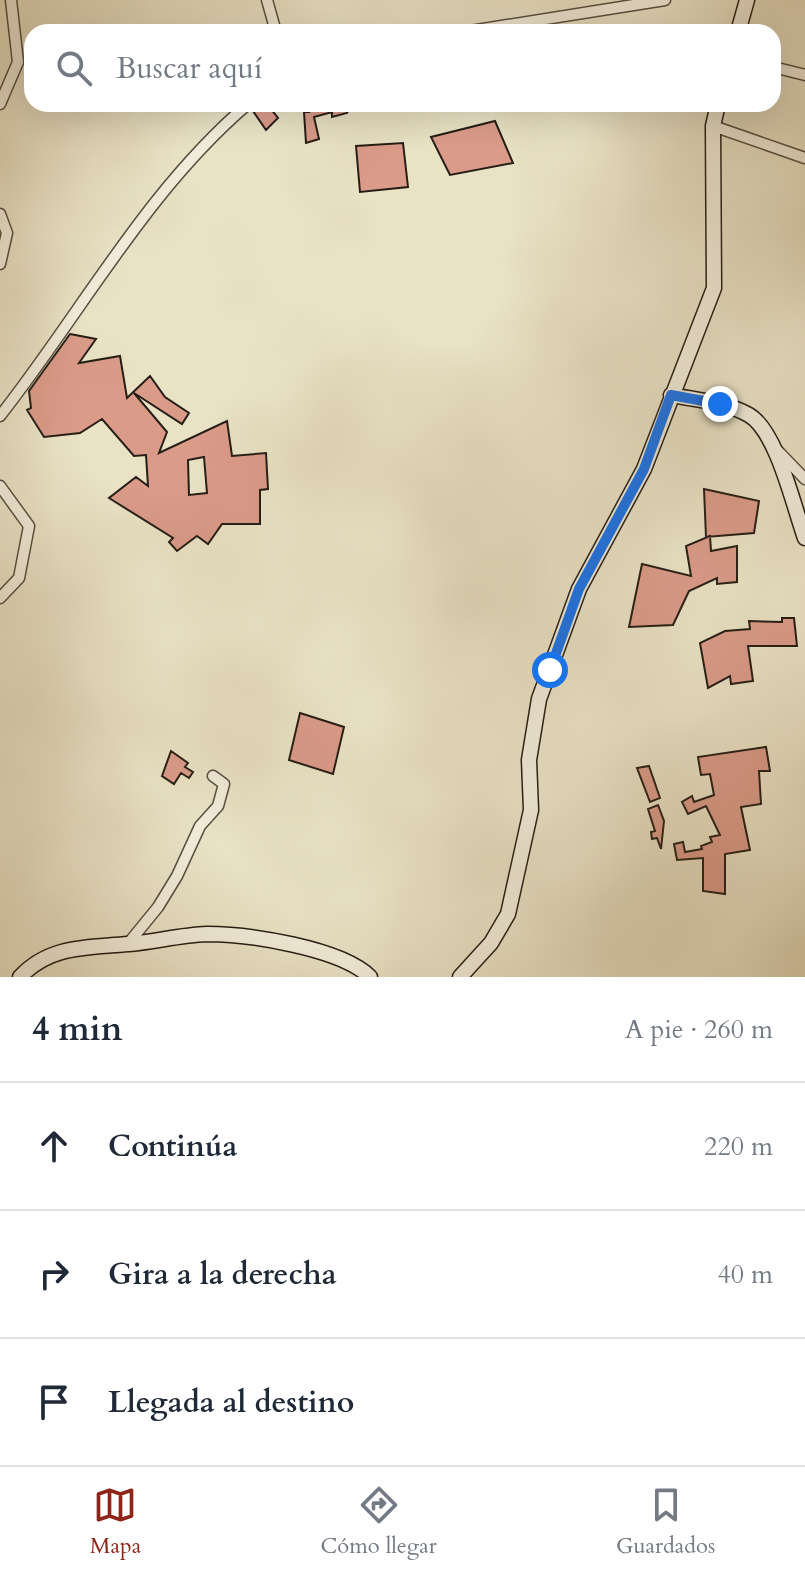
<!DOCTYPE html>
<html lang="es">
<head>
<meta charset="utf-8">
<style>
	body { margin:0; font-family:Cardo,serif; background:#f6f6f7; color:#1f2937 }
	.stop { position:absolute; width:24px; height:24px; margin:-18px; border:6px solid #1a73e8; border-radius:50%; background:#fff }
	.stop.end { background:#1a73e8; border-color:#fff; box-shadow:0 2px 8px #0008 }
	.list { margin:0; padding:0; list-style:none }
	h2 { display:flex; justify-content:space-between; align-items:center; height:104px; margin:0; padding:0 32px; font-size:34px }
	h2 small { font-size:26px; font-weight:400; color:#747a83 }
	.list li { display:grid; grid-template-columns:52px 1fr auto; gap:24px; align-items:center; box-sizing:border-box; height:128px; padding:0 32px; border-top:2px solid #e0e1e3 }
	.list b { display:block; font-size:30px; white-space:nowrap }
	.list em { font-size:26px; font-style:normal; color:#747a83 }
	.icon { flex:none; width:44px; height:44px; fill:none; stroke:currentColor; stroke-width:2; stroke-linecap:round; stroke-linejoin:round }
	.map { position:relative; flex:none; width:805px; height:977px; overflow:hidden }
	.search { position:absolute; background:#fff; box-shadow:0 8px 32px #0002; left:24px; right:24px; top:24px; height:88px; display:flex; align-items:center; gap:20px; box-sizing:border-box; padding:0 28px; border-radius:24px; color:#747a83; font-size:30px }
	.sheet { height:488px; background:#fff }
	nav { display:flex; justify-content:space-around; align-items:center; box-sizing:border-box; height:112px; border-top:2px solid #e0e1e3; background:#fff; font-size:22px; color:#747a83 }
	nav a { display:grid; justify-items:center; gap:4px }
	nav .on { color:#8f2418 }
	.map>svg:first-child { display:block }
	.building { fill:#da9b89; stroke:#261e15; stroke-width:2; fill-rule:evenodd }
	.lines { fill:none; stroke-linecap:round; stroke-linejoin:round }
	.street-casing { stroke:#574f41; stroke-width:13 }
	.secondary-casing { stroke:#261e15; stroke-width:17 }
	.street { stroke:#f1ecd9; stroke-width:10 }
	.secondary { stroke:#f1ecd9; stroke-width:14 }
	.route { stroke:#1a73e8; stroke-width:10 }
</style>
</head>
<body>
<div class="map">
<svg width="805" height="977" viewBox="0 0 805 977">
	<rect width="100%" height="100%" fill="#e9e2c5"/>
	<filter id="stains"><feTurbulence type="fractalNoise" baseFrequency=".0025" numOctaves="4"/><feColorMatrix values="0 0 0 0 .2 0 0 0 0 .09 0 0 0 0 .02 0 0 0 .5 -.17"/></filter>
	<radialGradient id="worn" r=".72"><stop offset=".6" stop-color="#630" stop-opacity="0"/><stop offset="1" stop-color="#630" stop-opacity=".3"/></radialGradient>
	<path class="building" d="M 256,104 L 267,104 L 278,118 L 266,130 L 253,111 Z
		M 306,104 L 351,104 L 351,106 L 347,113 L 332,117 L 332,112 L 314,117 L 319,139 L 306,143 L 304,112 L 309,112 Z
		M 495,121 L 513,163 L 450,175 L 431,137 Z
		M 403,143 L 408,187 L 360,192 L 356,146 Z
		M 70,334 L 96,339 L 79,363 L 120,356 L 127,398 L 150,376 L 165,397 L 189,413 L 182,424 L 134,393 L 167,432 L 159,453 L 227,421 L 232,456 L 266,453 L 268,489 L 260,490 L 260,524 L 222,524 L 208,544 L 197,536 L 177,551 L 169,542 L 173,538 L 109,498 L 136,477 L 148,486 L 146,455 L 134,456 L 102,419 L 80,433 L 44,437 L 27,410 L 31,408 L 29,391 ZM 204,457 L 207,493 L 189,495 L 188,460 Z
		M 704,489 L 759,501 L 754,533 L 706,537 Z
		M 710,536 L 711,551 L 737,546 L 737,582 L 717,584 L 717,578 L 689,591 L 673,625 L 629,627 L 642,564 L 691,576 L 686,546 Z
		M 782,618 L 794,618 L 797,646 L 748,646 L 753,681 L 731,684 L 730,676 L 708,688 L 700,643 L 725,631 L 750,629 L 749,621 L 782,622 Z
		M 300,713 L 344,727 L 333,774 L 289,760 Z
		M 766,747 L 770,771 L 759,771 L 761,804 L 741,807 L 750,850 L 725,854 L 725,894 L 703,891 L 703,858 L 677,860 L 674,844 L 683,842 L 685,852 L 702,849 L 701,846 L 712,842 L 710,837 L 720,835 L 706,806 L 688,814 L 682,802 L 692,796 L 694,802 L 714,795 L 710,774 L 701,775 L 698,757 Z
		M 171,751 L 188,763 L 185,767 L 193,772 L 189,778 L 181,773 L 174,784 L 162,776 Z
		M 649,766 L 660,798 L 650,802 L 637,768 Z
		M 658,805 L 664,821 L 661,849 L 657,838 L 652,839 L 651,832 L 655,831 L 648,809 Z"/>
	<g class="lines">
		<g class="street-casing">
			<path id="street" d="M 267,0 L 276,32
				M 464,32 L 665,0
				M 773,67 L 805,75
				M 0,104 L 18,62 L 11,0
				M 713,126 L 805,158
				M 0,214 L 7,233 L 0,264
				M 0,416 C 82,312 146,191 248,104
				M 776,449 L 805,479
				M 0,486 L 29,526 L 19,578 L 0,598
				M 127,945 L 158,907 L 177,876 L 200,826 L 218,806 L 224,784 L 213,776"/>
		</g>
		<g class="secondary-casing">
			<path id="secondary" d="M 738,32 L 747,0
				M 671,395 C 697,400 726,402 749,415 C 777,431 794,508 805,538
				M 20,977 C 50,945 87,948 128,944 C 154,942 180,935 207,934 C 248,934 341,948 370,977
				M 460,977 L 491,943 L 508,914 L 531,810 L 529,760 L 539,699 L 579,589 L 644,469 L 714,288 L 713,126 L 718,104"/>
		</g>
		<use href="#street" class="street"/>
		<use href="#secondary" class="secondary"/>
	</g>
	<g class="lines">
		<path class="route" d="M 550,670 L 579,589 L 644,469 L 671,395 L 720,404"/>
	</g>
	<rect width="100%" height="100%" filter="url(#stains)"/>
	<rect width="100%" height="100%" fill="url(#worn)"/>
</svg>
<div class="stop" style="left:550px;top:670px"></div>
<div class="stop end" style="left:720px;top:404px"></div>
<div class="search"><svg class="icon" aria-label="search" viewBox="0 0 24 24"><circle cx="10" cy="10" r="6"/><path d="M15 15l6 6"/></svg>Buscar aquí</div>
</div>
<section class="sheet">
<h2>4 min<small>A pie · 260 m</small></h2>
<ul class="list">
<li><svg class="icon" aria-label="ahead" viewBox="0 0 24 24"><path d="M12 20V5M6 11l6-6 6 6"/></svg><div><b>Continúa</b></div><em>220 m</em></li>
<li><svg class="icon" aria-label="right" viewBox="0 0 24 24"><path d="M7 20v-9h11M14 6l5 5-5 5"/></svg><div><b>Gira a la derecha</b></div><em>40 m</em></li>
<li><svg class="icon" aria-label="arrive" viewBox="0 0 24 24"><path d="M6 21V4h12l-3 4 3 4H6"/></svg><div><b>Llegada al destino</b></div></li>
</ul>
</section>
<nav>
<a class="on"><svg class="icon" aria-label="map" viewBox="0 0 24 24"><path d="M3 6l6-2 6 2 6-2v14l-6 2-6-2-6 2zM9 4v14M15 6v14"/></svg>Mapa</a>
<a><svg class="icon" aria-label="directions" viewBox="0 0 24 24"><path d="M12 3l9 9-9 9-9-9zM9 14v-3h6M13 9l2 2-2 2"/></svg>Cómo llegar</a>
<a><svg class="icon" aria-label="saved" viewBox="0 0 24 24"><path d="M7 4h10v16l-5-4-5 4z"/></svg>Guardados</a>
</nav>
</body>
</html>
